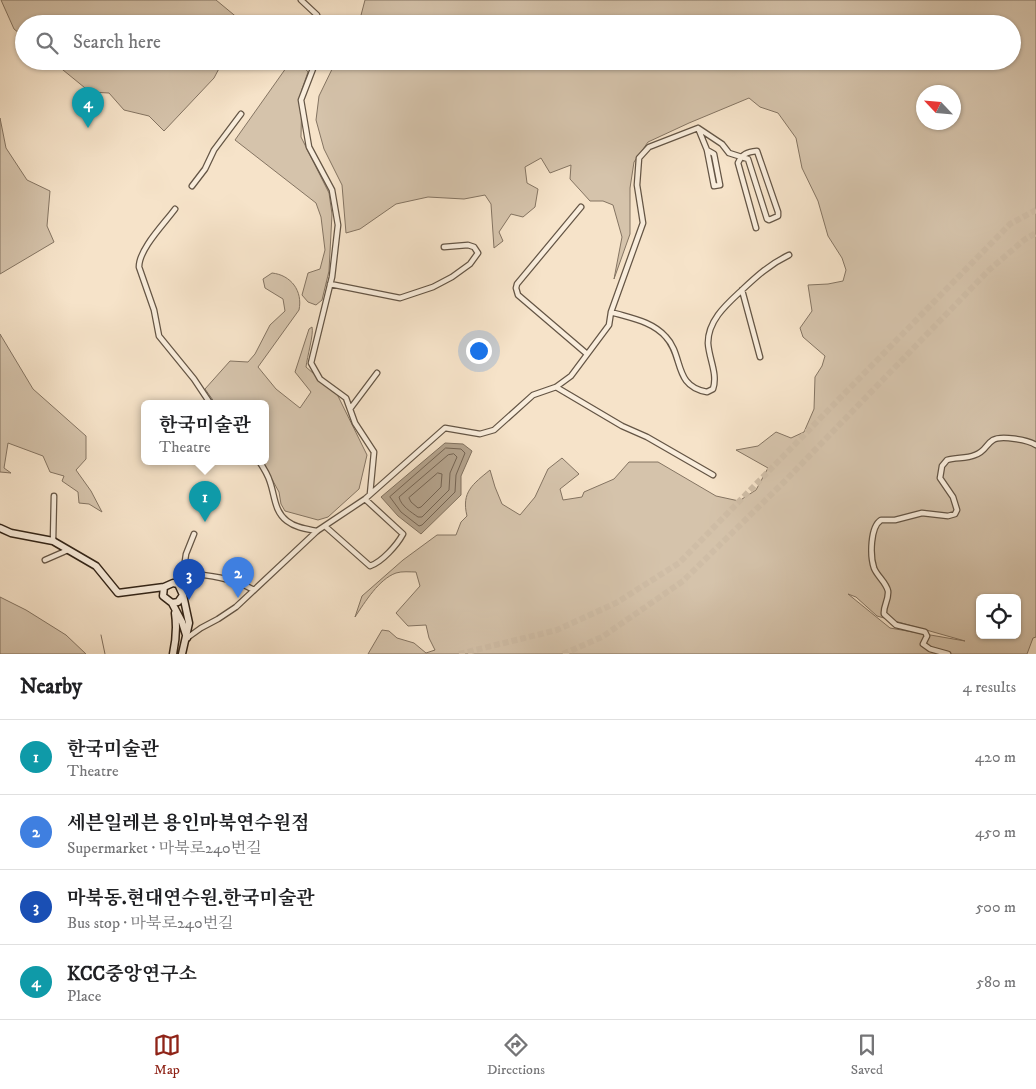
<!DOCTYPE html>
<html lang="en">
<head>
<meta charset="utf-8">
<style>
	body { margin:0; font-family:"IM FELL DW Pica","Noto Serif KR",serif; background:#f6f6f6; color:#202124 }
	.controls { position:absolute; right:15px; bottom:15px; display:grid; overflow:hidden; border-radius:8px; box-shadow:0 1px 4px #0004 }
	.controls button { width:45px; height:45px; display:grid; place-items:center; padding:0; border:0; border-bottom:1px solid #e0e0e0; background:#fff; color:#202124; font:25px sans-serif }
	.compass { position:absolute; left:916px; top:85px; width:45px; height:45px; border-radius:50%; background:#fff; box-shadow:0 1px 4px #0004; rotate:296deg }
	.you { position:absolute; left:478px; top:350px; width:18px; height:18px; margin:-12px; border:4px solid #fff; border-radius:50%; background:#1a73e8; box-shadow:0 0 0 8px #1a73e833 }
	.badge { display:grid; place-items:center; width:32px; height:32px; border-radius:50%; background:#8f2418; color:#fff; font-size:16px; font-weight:700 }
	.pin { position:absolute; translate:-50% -41px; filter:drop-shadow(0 1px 2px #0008) }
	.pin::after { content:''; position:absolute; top:26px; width:18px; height:15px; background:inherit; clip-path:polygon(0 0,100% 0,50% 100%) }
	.popup { position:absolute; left:141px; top:400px; width:128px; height:65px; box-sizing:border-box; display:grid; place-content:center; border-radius:8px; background:#fff; filter:drop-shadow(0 1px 4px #0005); font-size:16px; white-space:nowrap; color:#757577 }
	.popup b { font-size:19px; color:#202124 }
	.popup::after { content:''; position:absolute; left:50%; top:100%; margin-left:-10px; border:10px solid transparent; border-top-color:#fff }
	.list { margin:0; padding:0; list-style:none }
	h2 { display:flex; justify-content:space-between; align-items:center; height:65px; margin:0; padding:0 20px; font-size:21px }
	h2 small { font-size:16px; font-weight:400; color:#757577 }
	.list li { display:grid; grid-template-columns:32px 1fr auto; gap:15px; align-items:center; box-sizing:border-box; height:75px; padding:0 20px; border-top:1px solid #e0e0e0 }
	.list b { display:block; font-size:19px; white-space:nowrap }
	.list p { margin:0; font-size:16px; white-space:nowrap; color:#757577 }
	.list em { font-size:16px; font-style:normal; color:#757577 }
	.icon { flex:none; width:28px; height:28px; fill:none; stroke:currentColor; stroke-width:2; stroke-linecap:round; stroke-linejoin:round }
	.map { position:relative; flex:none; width:1036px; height:654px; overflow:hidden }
	.search { position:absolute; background:#fff; box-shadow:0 1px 4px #0004; left:15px; right:15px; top:15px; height:55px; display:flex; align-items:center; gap:12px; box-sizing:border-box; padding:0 18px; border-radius:28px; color:#757577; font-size:19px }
	.sheet { height:365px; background:#fff }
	nav { display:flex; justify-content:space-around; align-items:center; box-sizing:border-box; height:70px; border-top:1px solid #e0e0e0; background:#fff; font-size:14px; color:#757577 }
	nav a { display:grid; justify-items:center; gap:2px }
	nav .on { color:#8f2418 }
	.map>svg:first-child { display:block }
	.green { fill:#d5c3ab; stroke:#847462; fill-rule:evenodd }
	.water { fill:#b4a38d; stroke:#81715f }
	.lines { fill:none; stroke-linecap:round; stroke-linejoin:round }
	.shore { stroke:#746453; stroke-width:1 }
	.stream { stroke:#81715f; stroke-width:1 }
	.secondary-tunnel { stroke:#cfbda6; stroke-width:6; stroke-dasharray:6 3; stroke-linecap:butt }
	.street-casing { stroke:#645545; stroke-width:7 }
	.secondary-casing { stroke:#342619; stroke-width:9 }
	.street { stroke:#f9eddc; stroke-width:4.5 }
	.secondary { stroke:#f9eddc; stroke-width:6 }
</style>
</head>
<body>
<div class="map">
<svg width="1036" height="654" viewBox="0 0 1036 654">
	<rect width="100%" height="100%" fill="#f6e3c9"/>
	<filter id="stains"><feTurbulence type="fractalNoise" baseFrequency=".004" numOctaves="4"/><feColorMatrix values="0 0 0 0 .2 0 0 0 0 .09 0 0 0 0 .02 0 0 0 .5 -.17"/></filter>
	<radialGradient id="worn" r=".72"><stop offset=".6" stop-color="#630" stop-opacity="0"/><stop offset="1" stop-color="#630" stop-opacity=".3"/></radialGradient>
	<path class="green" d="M 1,0 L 216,0 L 245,24 L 24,24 L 24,37 L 14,29 Z
		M 365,0 L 1036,0 L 1036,637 L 1033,638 L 1027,654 L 368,654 L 382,630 L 389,631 L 397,638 L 414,643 L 426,653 L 435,650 L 429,638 L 426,625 L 408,626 L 396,613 L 420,586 L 416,572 C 410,572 402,571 396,573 C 379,579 365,602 355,617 L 362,596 L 403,560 L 437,535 L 456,535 L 461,522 L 467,516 C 461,492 473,484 490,470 L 495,487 L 502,504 L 520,515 L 535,497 L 548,469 L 562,458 L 579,474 L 560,489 L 563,500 L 582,497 L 584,492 L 614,479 L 629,462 L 658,462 L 716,496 L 739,501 L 756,490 L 768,468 L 736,450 L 758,446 L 776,432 L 791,438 L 804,432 L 814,409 L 815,377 L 822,366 L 825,356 L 803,337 L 800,328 L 812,311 L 808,285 L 828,284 L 843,281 L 846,270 L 842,258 L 828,236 L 818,201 L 802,168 L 796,138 L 778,113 L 760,107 L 749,98 L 689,123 L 648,142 L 634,162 L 630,188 L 630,234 L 614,279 L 622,237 L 613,205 L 603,201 L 590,201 L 570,179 L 571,165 L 550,173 L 541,158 L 525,167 L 527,183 L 538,189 L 535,207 L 523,217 L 511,214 L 499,232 L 503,241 L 494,248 L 491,204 L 485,195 L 464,199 L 428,197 L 396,204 L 360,229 L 346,233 L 342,185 L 324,149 L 316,120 L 319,96 L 336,61 L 1012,61 L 1012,24 L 357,24 L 360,19 ZM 924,92 L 954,92 L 954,122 L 924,122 ZM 848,594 L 856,597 L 877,616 L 965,641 L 890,628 ZM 980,598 L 1017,598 L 1017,635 L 980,635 Z
		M 52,61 L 223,61 L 214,78 L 164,131 L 149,116 L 124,110 L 109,93 L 90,92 Z
		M 291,61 L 299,61 L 308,72 L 302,89 L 301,137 L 329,193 L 332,214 L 329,271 L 322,300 L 316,305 L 308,302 L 302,295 L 308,273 L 320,269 L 325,250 L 321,217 L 316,203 L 235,140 Z
		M 0,118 L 6,148 L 27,180 L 50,191 L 47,226 L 54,242 L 0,274 Z
		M 272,273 C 291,275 303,291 299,310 L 258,367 L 276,389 L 300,408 L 311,392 L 295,372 L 309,329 L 312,327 C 314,334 307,357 306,367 L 337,394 L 367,455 L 359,489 L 328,517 L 318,520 L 285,511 L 281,504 L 279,492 L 262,461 L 265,461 L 265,403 L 215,403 L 205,389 L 230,361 L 248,362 L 255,354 L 270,325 L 285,311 L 283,299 L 265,288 L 263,279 Z
		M 0,334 L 33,389 L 86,436 L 86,459 L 76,470 L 91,491 L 102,512 L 89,504 L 79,503 L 78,492 L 62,481 L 64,476 L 50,472 L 43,456 L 8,443 L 4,468 L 11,473 L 0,472 Z
		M 0,597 L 26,610 L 66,635 L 86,654 L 0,654 Z"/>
	<path class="water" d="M 445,443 L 463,444 L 472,451 L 461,476 L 461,495 L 421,534 L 398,516 L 381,497 Z"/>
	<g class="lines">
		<path class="shore" d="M 446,448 L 461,449 L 465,453 L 456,475 L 455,492 L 422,525 L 419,526 L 401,512 L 390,497 Z
			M 454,454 L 457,457 L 450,473 L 449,490 L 422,517 L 418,517 C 411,512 401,506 399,497 L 448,455 Z
			M 438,473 L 442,474 L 441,487 L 421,507 L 418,508 L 411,502 L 409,498 Z"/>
		<path class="stream" d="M 101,635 L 105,654"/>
		<path class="secondary-tunnel" d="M 459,654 L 557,630 L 616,603 L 679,563 L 1010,224 L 1036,210
			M 563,654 L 602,637 L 683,581 L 785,481 L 989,270 L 1024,240 L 1036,233"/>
		<g class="street-casing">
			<path id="street" d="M 301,0 L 317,15 L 320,24
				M 316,61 L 301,100 L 309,147 L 332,190 L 338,225 L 332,277 L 311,363 L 320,379 L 346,398 L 355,423 L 374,452 L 370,494
				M 707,150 L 714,154 L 720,185 L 714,186 L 707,150 L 698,128 L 722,144 L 729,153 L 748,159 L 767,219 L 769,220 L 778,216 L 778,212 L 757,151 C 747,152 742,154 738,163 L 756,228
				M 192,186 L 205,169 L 214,150 L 241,114
				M 581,207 L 517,284 L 516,288 L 518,295 L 587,354
				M 175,209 C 164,224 139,249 139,267 L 154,310 L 159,336 L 194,379 L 210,403
				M 330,284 L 400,298 L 433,287 L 452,277 L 470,264 L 478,253 L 474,247 L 468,245 L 444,247
				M 742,290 L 760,357
				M 611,312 C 630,318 652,321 666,337 C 684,356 673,386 707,392 L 713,389 C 718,374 709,359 708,343 C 708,320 727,304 742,290 C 757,276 770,264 789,255
				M 556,387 L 622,426 L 647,437 L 713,475
				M 350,409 L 377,373
				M 259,461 C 263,467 268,475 270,482 C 275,496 274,511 287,521 C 296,528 307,529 317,531
				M 326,527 L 370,566 C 382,562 397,545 403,534 L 365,499
				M 53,541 L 54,496
				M 45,560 L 68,550
				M 184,573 C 208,575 233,578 254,590
				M 181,588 L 186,554 L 194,534
				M 187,638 L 201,628 L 218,619 L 236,607 L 317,531 L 365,499 L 445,428 L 480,434 L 494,430 L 533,395 L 556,387 L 571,376 L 609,325 L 611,312 L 643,223 L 637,185 L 639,158 L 649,147 L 698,128
				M 948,654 L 930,649 L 923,644 L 927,636 L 925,632 L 896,625 L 884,614 C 883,606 889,600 888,591 C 886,582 877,576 874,568 C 870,556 870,527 881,520 L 895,520 L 922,513 L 948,516 L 955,514 L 957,510 L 953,497 L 940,478 L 942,466 L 947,460 C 956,457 966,459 975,455 C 986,451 985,445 993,440 C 1001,435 1028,440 1036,445"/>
		</g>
		<g class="secondary-casing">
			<path id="secondary" d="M 0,528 L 11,533 L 53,541 L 96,566 L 118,593 L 164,587
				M 172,603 L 178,602 L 183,595 L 178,584 L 173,583 L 164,587 L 163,596 L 172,603 L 182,622 L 187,638
				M 173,654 C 176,640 177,627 175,613
				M 182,654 L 189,623 L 183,595"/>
		</g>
		<use href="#street" class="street"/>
		<use href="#secondary" class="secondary"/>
	</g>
	<rect width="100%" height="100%" filter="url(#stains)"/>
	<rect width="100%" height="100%" fill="url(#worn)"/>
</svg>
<div class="controls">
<button><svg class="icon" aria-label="locate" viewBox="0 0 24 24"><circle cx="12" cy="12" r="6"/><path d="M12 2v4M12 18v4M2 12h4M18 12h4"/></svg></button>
</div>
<svg class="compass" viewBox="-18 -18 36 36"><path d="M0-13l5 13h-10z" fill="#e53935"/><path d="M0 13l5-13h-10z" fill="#757577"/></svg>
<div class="you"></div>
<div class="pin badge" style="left:205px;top:522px;background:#0f9aa8">1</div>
<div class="popup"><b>한국미술관</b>Theatre</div>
<div class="pin badge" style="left:238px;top:598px;background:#3f7fe0">2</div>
<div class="pin badge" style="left:189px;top:600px;background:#1a4fb4">3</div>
<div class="pin badge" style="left:88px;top:128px;background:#0f9aa8">4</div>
<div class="search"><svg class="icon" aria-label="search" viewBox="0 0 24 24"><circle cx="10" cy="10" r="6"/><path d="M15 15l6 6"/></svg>Search here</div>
</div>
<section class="sheet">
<h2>Nearby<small>4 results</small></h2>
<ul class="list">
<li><span class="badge" style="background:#0f9aa8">1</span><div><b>한국미술관</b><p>Theatre</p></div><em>420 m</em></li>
<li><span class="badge" style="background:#3f7fe0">2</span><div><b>세븐일레븐 용인마북연수원점</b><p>Supermarket · 마북로240번길</p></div><em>450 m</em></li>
<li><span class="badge" style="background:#1a4fb4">3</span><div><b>마북동.현대연수원.한국미술관</b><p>Bus stop · 마북로240번길</p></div><em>500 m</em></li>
<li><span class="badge" style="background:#0f9aa8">4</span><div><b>KCC중앙연구소</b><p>Place</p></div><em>580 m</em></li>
</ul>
</section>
<nav>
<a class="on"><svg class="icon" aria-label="map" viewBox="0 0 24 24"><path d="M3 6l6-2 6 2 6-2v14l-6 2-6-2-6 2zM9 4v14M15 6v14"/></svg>Map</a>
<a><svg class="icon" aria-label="directions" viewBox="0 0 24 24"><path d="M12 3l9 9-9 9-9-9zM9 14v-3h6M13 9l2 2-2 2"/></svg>Directions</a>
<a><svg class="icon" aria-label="saved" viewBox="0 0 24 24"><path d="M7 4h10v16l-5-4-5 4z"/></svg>Saved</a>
</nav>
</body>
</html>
